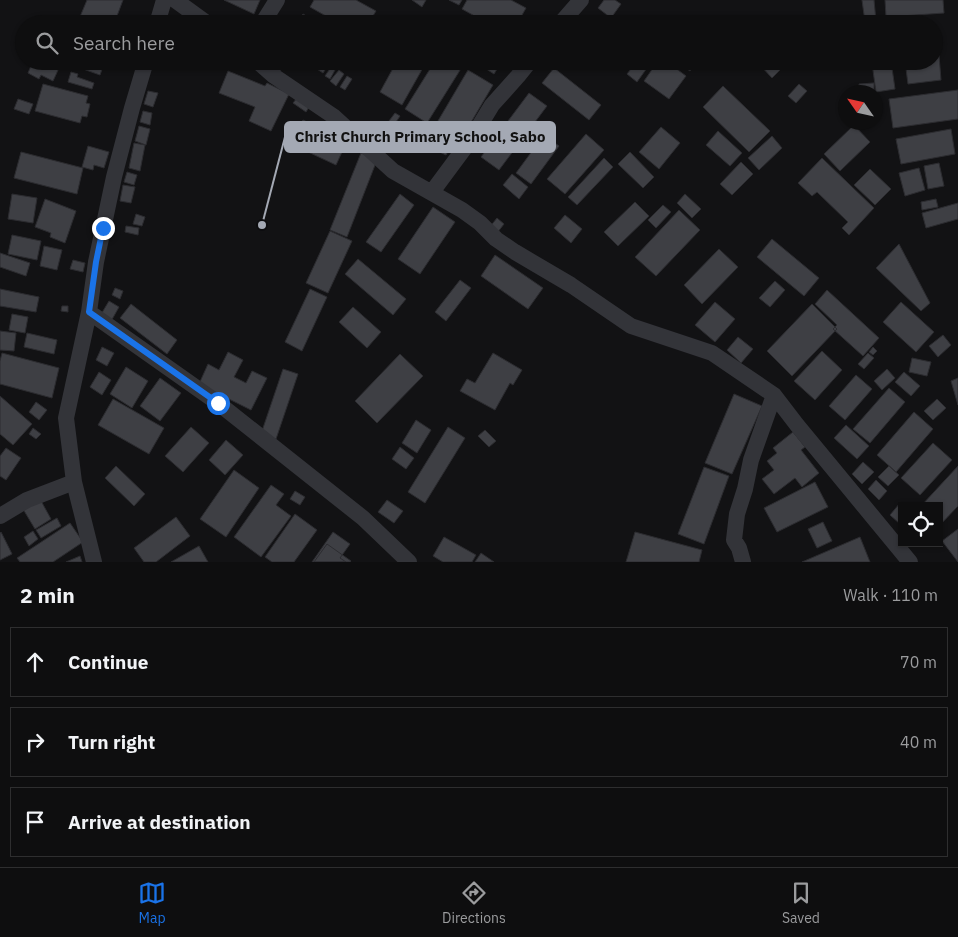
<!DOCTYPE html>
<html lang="en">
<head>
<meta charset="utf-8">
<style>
	body { margin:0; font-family:"IBM Plex Sans",sans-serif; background:#1c1c1d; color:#f1f3f6 }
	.controls { position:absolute; right:15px; bottom:15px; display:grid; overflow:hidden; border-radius:0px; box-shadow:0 1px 4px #0004 }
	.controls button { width:45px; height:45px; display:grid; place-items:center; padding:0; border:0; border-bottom:1px solid #2e2e2f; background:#0e0e0f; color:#f1f3f6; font:25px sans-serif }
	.compass { position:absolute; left:838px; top:85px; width:45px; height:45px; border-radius:50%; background:#0e0e0f; box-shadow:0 1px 4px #0004; rotate:304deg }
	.stop { position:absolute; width:15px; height:15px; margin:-11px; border:4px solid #1a73e8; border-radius:50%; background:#fff }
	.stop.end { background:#1a73e8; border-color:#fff; box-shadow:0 1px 5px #0008 }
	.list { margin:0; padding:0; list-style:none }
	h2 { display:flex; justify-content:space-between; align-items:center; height:65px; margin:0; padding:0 20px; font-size:21px }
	h2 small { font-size:16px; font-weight:400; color:#9b9c9e }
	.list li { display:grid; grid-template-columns:32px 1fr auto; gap:15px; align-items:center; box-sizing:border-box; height:70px; margin:0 10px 10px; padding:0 10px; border:1px solid #2e2e2f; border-radius:0px }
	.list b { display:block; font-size:19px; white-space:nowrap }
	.list em { font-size:16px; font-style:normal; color:#9b9c9e }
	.icon { flex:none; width:28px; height:28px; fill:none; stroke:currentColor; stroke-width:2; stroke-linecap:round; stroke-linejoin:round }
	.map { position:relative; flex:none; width:958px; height:562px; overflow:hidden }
	.search { position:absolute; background:#0e0e0f; box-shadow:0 1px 4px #0004; left:15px; right:15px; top:15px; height:55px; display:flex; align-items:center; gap:12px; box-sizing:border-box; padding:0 18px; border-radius:28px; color:#9b9c9e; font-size:19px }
	.sheet { height:305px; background:#0e0e0f }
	nav { display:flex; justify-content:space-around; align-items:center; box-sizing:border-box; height:70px; border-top:1px solid #2e2e2f; background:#0e0e0f; font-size:14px; color:#9b9c9e }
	nav a { display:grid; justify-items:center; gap:2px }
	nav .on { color:#1a73e8 }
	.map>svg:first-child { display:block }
	.building { fill:#3e3f44; stroke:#2c2c30 }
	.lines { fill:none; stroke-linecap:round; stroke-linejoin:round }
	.minor { stroke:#333439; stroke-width:16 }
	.route { stroke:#1a73e8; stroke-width:6 }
	.leader { fill:none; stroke:#a4a9b4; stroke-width:2 }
	.callout-dot { fill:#a4a9b4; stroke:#0d0d0f; stroke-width:2 }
	.callout { fill:#a4a9b4; stroke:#a4a9b4; stroke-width:2 }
	.callout-label { font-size:15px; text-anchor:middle; font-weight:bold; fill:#111 }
</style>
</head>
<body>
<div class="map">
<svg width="958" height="562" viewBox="0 0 958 562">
	<rect width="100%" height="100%" fill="#121214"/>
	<path class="building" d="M 87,0 L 123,0 L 114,24 L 77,24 Z
		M 224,0 L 260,0 L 254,14 Z
		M 314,0 L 356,0 L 376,11 L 368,24 L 340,24 L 310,7 Z
		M 412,0 L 426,0 L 422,7 Z
		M 449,0 L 462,0 L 459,5 Z
		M 467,0 L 511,0 L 526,8 L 517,24 L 489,24 L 462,9 Z
		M 604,0 L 615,0 L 621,4 L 611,18 L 598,8 Z
		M 862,0 L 874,0 L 876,21 L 865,22 Z
		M 885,0 L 943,0 L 944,13 L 886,17 Z
		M 303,14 L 320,24 L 297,24 Z
		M 605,15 L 616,24 L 598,24 Z
		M 934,55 L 939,55 L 941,80 L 908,84 L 905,61 L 934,61 Z
		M 33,61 L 46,61 L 59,68 L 53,81 L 41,75 L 39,79 L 28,73 Z
		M 67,61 L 105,61 L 100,75 L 66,63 Z
		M 156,61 L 174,61 L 172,69 L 155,65 Z
		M 305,61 L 318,61 L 327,67 L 323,73 Z
		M 328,61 L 345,61 L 341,69 Z
		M 397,61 L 416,61 L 424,66 L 402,105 L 380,92 Z
		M 435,61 L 452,61 L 462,67 L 427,123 L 405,109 Z
		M 474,61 L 502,61 L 494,74 Z
		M 637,61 L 652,61 L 637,82 L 627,74 Z
		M 658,61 L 666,61 L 686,76 L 669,99 L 644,81 Z
		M 676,61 L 696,61 L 690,71 Z
		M 761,61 L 789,61 L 772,78 L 759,64 Z
		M 884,61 L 891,61 L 895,89 L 876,92 L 872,63 Z
		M 275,63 L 282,68 L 277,75 L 269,70 Z
		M 331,67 L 335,70 L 330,79 L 325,76 Z
		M 554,68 L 601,105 L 589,120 L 542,83 Z
		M 339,70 L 344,74 L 336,86 L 330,81 Z
		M 468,70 L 493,85 L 460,141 L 435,126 Z
		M 228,71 L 265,86 L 267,83 L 289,94 L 271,131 L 249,121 L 255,107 L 219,93 Z
		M 71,72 L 78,74 L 77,77 L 94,83 L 92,89 L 68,82 Z
		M 347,76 L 352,79 L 345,90 L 340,87 Z
		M 874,83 L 874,92 L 860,92 L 859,84 Z
		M 43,84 L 88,96 L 86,103 L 90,104 L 87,117 L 82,116 L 80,123 L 35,111 Z
		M 799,84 L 807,91 L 796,103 L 788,96 Z
		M 723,86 L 770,131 L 749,152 L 703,107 Z
		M 958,90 L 958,119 L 893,128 L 889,99 Z
		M 148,91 L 158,93 L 153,107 L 144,104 Z
		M 529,93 L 547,106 L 499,170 L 481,157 Z
		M 297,98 L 309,107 L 306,112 L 293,103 Z
		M 18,99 L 33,104 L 29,114 L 14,109 Z
		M 143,111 L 152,113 L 150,125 L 140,122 Z
		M 395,113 L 400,116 L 394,125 L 389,121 Z
		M 303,120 L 347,141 L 336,165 L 291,144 Z
		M 400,121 L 411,127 L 408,133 L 397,126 Z
		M 854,125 L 870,142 L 840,171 L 824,154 Z
		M 139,126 L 150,129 L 146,145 L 135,141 Z
		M 661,127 L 680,143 L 659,169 L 639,152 Z
		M 951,129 L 955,154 L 901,164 L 896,139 Z
		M 718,131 L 742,153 L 730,166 L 706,145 Z
		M 586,134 L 604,150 L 565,194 L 547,179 Z
		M 426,135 L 434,139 L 428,152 L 419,147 Z
		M 544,135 L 559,146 L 531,184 L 516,173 Z
		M 772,136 L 782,148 L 759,170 L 748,158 Z
		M 437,140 L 450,147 L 446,155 L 433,149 Z
		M 134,143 L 145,145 L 140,171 L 129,168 Z
		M 88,146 L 109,152 L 104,168 L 94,165 L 93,170 L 82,167 Z
		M 21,152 L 83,168 L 77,194 L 14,178 Z
		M 630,152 L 654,177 L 643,188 L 618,164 Z
		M 361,153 L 377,160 L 347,237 L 330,230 Z
		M 604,158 L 613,167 L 577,205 L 568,197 Z
		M 822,158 L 874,208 L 849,235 L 842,228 L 848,222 L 817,192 L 812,196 L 798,183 Z
		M 741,162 L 753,174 L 732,195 L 720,184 Z
		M 939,163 L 944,186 L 928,189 L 924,166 Z
		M 919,168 L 925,190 L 905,196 L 899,173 Z
		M 870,169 L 891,189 L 875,205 L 854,185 Z
		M 127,172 L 137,175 L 134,185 L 124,182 Z
		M 512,174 L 528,187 L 519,199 L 503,185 Z
		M 123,185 L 135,187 L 131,203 L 120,201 Z
		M 12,194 L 37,198 L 33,223 L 8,219 Z
		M 400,194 L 414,205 L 381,252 L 366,242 Z
		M 685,194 L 701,209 L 692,218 L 677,203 Z
		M 45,199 L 76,211 L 65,243 L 50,237 L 51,233 L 35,227 Z
		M 936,199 L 938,207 L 922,210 L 921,202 Z
		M 635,202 L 649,216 L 618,246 L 604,232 Z
		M 958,203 L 958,219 L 926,228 L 922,213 Z
		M 663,205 L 671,212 L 656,228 L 648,220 Z
		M 433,207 L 455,222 L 420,274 L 398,259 Z
		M 679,210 L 700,230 L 656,276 L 635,257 Z
		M 136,214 L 145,217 L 142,226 L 133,224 Z
		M 565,215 L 582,229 L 571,243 L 554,228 Z
		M 497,218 L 504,224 L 497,233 L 489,228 Z
		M 126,226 L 139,228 L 138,235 L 125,232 Z
		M 330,231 L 352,241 L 328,293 L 306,283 Z
		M 12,235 L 41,241 L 37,260 L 8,254 Z
		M 772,239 L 819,278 L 804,296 L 757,257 Z
		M 899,244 L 930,303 L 921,311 L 876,268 Z
		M 44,246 L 62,250 L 57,270 L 40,266 Z
		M 719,249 L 738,267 L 702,304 L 684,285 Z
		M 0,253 L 30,263 L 26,276 L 0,267 Z
		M 495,255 L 543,288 L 528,309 L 481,276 Z
		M 358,259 L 406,299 L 393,315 L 345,274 Z
		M 73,260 L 85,263 L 83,272 L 70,269 Z
		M 460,280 L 471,288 L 446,321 L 435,312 Z
		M 775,281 L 785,290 L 770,307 L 759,298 Z
		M 115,288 L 123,291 L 120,299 L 112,295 Z
		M 0,289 L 39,297 L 36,312 L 0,306 Z
		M 310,289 L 327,297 L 302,351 L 285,342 Z
		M 827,290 L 879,338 L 863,356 L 833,329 L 837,325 L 815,304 Z
		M 109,301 L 119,307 L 110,323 L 100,316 Z
		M 715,302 L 735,319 L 715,342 L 695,325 Z
		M 901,302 L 934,332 L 916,352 L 883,322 Z
		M 131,304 L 177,340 L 167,354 L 120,318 Z
		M 812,304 L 837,329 L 792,376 L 767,351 Z
		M 62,306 L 68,306 L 68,312 L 61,311 Z
		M 353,307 L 381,332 L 367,348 L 339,322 Z
		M 12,314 L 28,317 L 25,333 L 9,330 Z
		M 0,331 L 16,333 L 14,351 L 0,350 Z
		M 27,333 L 57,340 L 54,354 L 24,347 Z
		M 943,335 L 951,345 L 938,357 L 929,346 Z
		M 738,337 L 753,349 L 741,363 L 727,350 Z
		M 102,347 L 114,353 L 107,366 L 96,360 Z
		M 873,347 L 877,351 L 873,355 L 869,352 Z
		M 822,351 L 842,370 L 815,400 L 794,381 Z
		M 228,352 L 243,360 L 234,377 L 246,383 L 252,371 L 267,378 L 251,410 L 199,384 L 208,364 L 219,370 Z
		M 2,353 L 59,368 L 52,398 L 0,384 L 0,361 Z
		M 493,353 L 522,370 L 513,385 L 510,383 L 495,410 L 460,391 L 467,379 L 475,383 Z
		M 868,353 L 874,358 L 864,369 L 858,364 Z
		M 400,354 L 423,376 L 377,423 L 355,401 Z
		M 912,358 L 931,362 L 927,376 L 909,372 Z
		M 126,367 L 148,381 L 132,408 L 110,394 Z
		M 283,369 L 298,374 L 276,439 L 261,434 Z
		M 887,369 L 895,378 L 882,390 L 874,381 Z
		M 99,372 L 111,380 L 102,395 L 90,387 Z
		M 904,372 L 920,386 L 911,396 L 895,382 Z
		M 856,375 L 872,389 L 845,420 L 829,406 Z
		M 160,378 L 181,393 L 160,421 L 140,406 Z
		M 958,378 L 958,405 L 951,381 Z
		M 889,388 L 905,402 L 870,443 L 853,429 Z
		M 734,394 L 762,406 L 732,474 L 705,463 Z
		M 0,396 L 32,424 L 13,445 L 0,434 Z
		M 113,399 L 164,428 L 149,454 L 98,425 Z
		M 937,399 L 946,408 L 933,420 L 924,411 Z
		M 36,402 L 47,410 L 39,420 L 29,412 Z
		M 914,412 L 933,429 L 896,472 L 877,455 Z
		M 416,420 L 431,430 L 417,453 L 402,443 Z
		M 846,425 L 869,446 L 857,459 L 834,438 Z
		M 191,427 L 209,443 L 183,472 L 165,456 Z
		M 448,427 L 465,438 L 425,503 L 408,492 Z
		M 33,428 L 41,434 L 36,439 L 29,434 Z
		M 485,430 L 496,441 L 489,447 L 478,436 Z
		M 793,432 L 805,447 L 801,450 L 819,473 L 802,487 L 795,478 L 774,494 L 762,479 L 774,470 L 767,461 L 777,453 L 773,448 Z
		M 226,440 L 243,455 L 225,475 L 209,460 Z
		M 933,443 L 952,460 L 920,495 L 901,478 Z
		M 400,447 L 414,458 L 406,469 L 392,459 Z
		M 6,448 L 21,458 L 6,480 L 0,476 L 0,456 Z
		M 863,462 L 874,472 L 862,484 L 852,474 Z
		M 116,466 L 145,494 L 134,506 L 105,478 Z
		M 889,466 L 899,475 L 888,486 L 878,477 Z
		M 958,466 L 958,506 L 940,525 L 939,506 L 921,506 Z
		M 704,467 L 729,476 L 704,544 L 678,534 Z
		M 234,470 L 259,488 L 226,537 L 200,519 Z
		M 876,480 L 887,491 L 879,500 L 868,489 Z
		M 815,482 L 828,507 L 777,532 L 764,508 Z
		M 271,485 L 284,494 L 276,505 L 291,516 L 261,557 L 234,537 Z
		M 295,491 L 305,497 L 300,505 L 290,499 Z
		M 40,499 L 51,519 L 35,529 L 23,509 Z
		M 387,500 L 403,511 L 394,523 L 378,512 Z
		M 900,503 L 903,506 L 902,506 L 902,522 L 900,524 L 890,515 Z
		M 295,514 L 317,530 L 294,562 L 272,562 L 265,557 Z
		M 176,517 L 190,536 L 156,562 L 144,562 L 134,548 Z
		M 57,518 L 61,526 L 41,538 L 36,530 Z
		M 823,522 L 832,541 L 817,548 L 808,529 Z
		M 70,523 L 83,542 L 53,562 L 20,562 L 17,558 Z
		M 958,529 L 958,562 L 942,541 Z
		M 33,531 L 38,539 L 29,546 L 24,537 Z
		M 1,532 L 12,554 L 0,560 L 0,533 Z
		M 333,532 L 350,544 L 340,558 L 346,562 L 312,562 Z
		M 635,532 L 702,550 L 699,562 L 626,562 Z
		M 444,537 L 476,555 L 472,562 L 443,562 L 433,556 Z
		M 860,537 L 870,562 L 802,562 Z
		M 327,544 L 351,561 L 350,562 L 314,562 Z
		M 199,546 L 208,562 L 171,562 Z
		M 481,553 L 494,562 L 475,562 Z
		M 80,556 L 82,562 L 66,562 Z"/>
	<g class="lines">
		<path class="minor" d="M 175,0 L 208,24
			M 157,24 L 164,0
			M 262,24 L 277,0
			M 560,24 L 581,0
			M 257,61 L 274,76 L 333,116 L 393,171 L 462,210 L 480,223 L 496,239 L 515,252 L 571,285 L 631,326 L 712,353 L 774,395 L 797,425 L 910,562
			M 432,192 L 472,138 L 492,105 L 518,76 L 530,61
			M 89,312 L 218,403 L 363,518 L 409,562
			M 0,516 L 27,500 L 74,482
			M 94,562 L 74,482 L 66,418 L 89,312 L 96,262 L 114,177 L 132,108 L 146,61
			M 743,562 L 739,548 L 734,540 L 737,514 L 745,489 L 751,460 L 774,395"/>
	</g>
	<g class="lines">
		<path class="route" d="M 103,228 L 96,262 L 89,312 L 218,403"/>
	</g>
	<path class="leader" d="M262 225L285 137"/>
	<circle class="callout-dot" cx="262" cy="225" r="5"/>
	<rect class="callout" x="285" y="122" width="270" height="30" rx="5"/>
	<g class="callout-label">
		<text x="420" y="142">Christ Church Primary School, Sabo</text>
	</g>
</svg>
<div class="controls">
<button><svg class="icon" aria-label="locate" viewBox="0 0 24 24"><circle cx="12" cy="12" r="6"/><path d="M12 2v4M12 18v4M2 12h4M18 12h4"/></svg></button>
</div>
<svg class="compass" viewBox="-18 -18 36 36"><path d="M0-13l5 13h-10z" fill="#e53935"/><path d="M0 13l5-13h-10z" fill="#9b9c9e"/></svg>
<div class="stop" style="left:218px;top:403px"></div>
<div class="stop end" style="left:103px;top:228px"></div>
<div class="search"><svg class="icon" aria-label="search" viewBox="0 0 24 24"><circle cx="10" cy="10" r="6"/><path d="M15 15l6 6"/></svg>Search here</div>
</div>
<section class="sheet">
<h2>2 min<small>Walk · 110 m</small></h2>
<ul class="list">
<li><svg class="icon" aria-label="ahead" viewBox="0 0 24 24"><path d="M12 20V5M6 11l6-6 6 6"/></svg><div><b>Continue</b></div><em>70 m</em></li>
<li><svg class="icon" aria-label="right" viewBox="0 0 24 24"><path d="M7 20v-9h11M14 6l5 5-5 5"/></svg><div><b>Turn right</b></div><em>40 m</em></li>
<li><svg class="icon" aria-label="arrive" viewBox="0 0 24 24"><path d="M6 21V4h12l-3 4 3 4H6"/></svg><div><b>Arrive at destination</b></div></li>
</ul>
</section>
<nav>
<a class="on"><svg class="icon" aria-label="map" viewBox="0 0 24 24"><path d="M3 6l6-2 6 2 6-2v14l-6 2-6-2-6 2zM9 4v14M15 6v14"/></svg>Map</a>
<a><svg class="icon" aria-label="directions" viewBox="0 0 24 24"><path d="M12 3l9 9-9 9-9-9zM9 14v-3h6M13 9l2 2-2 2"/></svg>Directions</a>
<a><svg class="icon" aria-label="saved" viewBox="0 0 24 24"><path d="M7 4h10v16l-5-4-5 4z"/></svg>Saved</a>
</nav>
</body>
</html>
